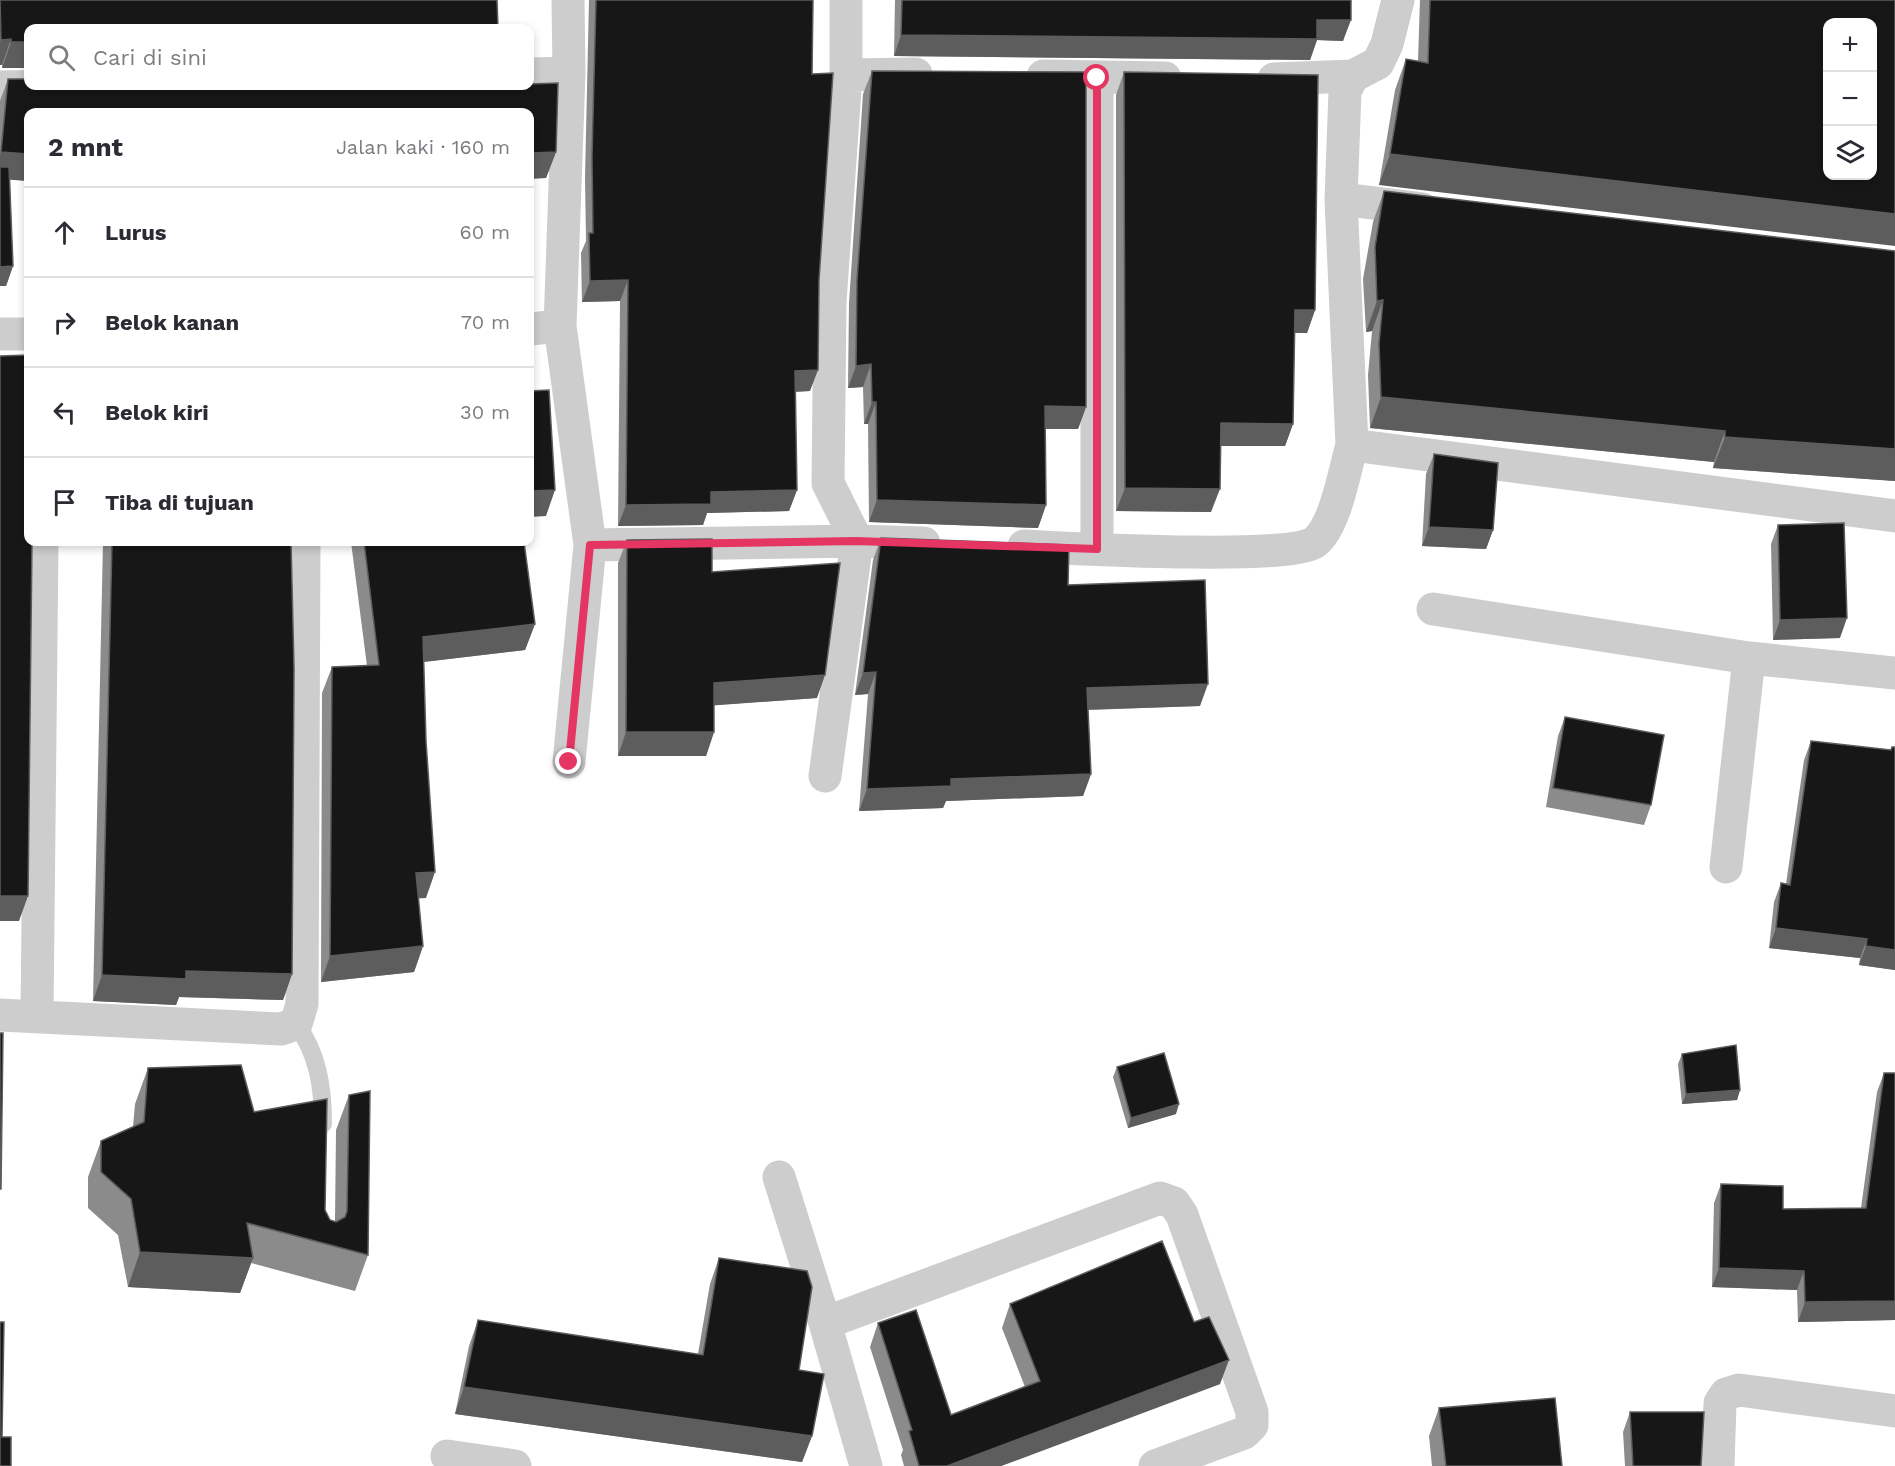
<!DOCTYPE html>
<html lang="id">
<head>
<meta charset="utf-8">
<style>
	body { margin:0; font-family:"Work Sans",sans-serif; background:#f2f2f3; color:#2b2b33 }
	.controls { position:absolute; right:18px; top:18px; display:grid; overflow:hidden; border-radius:12px; box-shadow:0 3px 9px #0003 }
	.controls button { width:54px; height:54px; display:grid; place-items:center; padding:0; border:0; border-bottom:2px solid #e1e1e2; background:#fff; color:#2b2b33; font:30px sans-serif }
	.stop { position:absolute; width:18px; height:18px; margin:-14px; border:4px solid #e43563; border-radius:50%; background:#fff }
	.stop.end { background:#e43563; border-color:#fff; box-shadow:0 2px 6px #0008 }
	.list { margin:0; padding:0; list-style:none }
	h2 { display:flex; justify-content:space-between; align-items:center; height:78px; margin:0; padding:0 24px; font-size:26px }
	h2 small { font-size:20px; font-weight:400; color:#7c7c81 }
	.list li { display:grid; grid-template-columns:39px 1fr auto; gap:18px; align-items:center; box-sizing:border-box; height:90px; padding:0 24px; border-top:2px solid #e1e1e2 }
	.list b { display:block; font-size:22px; white-space:nowrap }
	.list em { font-size:20px; font-style:normal; color:#7c7c81 }
	.icon { flex:none; width:33px; height:33px; fill:none; stroke:currentColor; stroke-width:2; stroke-linecap:round; stroke-linejoin:round }
	.map { position:relative; flex:none; width:1895px; height:1466px; overflow:hidden }
	.search { position:absolute; background:#fff; box-shadow:0 3px 9px #0003; left:24px; top:24px; width:510px; height:66px; display:flex; align-items:center; gap:15px; box-sizing:border-box; padding:0 21px; border-radius:12px; color:#7c7c81; font-size:22px }
	.panel { position:absolute; background:#fff; box-shadow:0 3px 9px #0003; left:24px; top:108px; width:510px; height:438px; border-radius:12px }
	.map>svg:first-child { display:block }
	.lines { fill:none; stroke-linecap:round; stroke-linejoin:round }
	.service { stroke:#cdcdcd; stroke-width:18 }
	.minor { stroke:#cdcdcd; stroke-width:33 }
	.wall { fill:#8b8b8b }
	.shaded-wall { fill:#5d5d5d }
	.building { fill:#171717; stroke:#5d5d5d; stroke-width:1.5; fill-rule:evenodd }
	.route { stroke:#e43563; stroke-width:8 }
</style>
</head>
<body>
<div class="map">
<svg width="1895" height="1466" viewBox="0 0 1895 1466">
	<rect width="100%" height="100%" fill="#fff"/>
	<g class="lines">
		<path class="service" d="M 296,1024 C 318,1053 323,1088 323,1124"/>
		<path class="minor" d="M 568,0 L 569,73 L 560,326 L 590,545 L 569,762
			M 530,74 L 569,73
			M 846,75 L 916,74
			M 1043,76 L 1165,78
			M 1353,76 L 1378,63 L 1387,44 L 1398,0
			M 1097,78 L 1097,549
			M 1274,79 L 1353,76 L 1345,91 L 1341,199 L 1352,445
			M 0,87 L 70,86
			M 1341,199 L 1422,209
			M 530,329 L 560,326
			M 0,334 L 28,334
			M 590,545 L 857,541 L 924,543
			M 1024,546 C 1067,548 1292,561 1315,542 C 1336,525 1344,472 1352,445 L 1895,516
			M 1433,609 L 1749,658 L 1895,673
			M 825,776 L 857,541 L 828,483 L 830,302 L 846,75 L 846,0
			M 1726,867 L 1749,658
			M 0,1015 L 281,1029 L 296,1024 L 302,1004 L 304,542
			M 37,1015 L 42,542
			M 779,1177 L 825,1323
			M 447,1456 L 515,1466
			M 866,1466 L 825,1323 L 1160,1198 L 1174,1203 L 1182,1215 L 1252,1412 L 1252,1425 L 1244,1433 L 1155,1466
			M 1718,1466 L 1720,1403 L 1726,1394 L 1739,1390 L 1895,1411"/>
	</g>
	<path class="wall" d="M 0,0 L 28,28 L 2,68 L 2,65 L 0,65 Z
		M 589,0 L 813,0 L 810,391 L 795,392 L 797,490 L 789,511 L 707,513 L 703,525 L 618,526 L 620,301 L 582,302 L 581,253 L 586,241 L 585,178 Z
		M 895,0 L 1351,0 L 1343,41 L 1317,40 L 1310,60 L 894,56 Z
		M 1420,0 L 1895,0 L 1379,185 L 1395,90 L 1406,59 L 1418,61 Z
		M 872,71 L 1086,407 L 1078,429 L 1045,429 L 1046,505 L 1038,528 L 869,522 L 868,424 L 864,424 L 863,387 L 848,388 L 849,303 L 863,94 Z
		M 1124,72 L 1315,310 L 1307,333 L 1294,333 L 1293,424 L 1285,446 L 1220,446 L 1211,512 L 1116,511 L 1116,95 Z
		M 8,79 L 556,152 L 546,178 L 28,112 L 28,181 L 10,179 L 13,266 L 6,286 L 0,286 L 0,101 Z
		M 1384,191 L 1895,251 L 1895,481 L 1713,468 L 1714,462 L 1370,428 L 1368,375 L 1372,331 L 1366,332 L 1363,279 L 1373,222 Z
		M 1434,454 L 1493,530 L 1486,549 L 1422,546 L 1426,474 Z
		M 1778,525 L 1840,638 L 1773,640 L 1771,544 Z
		M 881,538 L 1068,585 L 1200,706 L 1088,710 L 1091,774 L 1083,796 L 946,801 L 943,808 L 859,811 L 868,694 L 855,695 L 873,560 Z
		M 627,540 L 712,572 L 817,698 L 714,705 L 714,732 L 706,756 L 618,756 L 618,563 Z
		M 103,542 L 291,542 L 292,974 L 283,1000 L 179,997 L 176,1005 L 93,1001 Z
		M 351,542 L 524,542 L 535,624 L 525,650 L 424,662 L 426,898 L 418,898 L 423,946 L 414,972 L 321,982 L 322,693 L 332,667 L 367,666 Z
		M 1565,717 L 1651,805 L 1644,825 L 1546,807 L 1558,736 Z
		M 1811,741 L 1890,750 L 1895,747 L 1895,970 L 1859,965 L 1860,958 L 1769,948 L 1774,902 L 1781,883 L 1786,884 L 1804,760 Z
		M 1682,1054 L 1740,1090 L 1737,1100 L 1682,1104 L 1678,1064 Z
		M 1117,1067 L 1176,1114 L 1128,1128 L 1113,1077 Z
		M 148,1068 L 254,1112 L 325,1210 L 330,1220 L 335,1221 L 336,1130 L 349,1095 L 368,1255 L 355,1291 L 251,1263 L 240,1293 L 128,1287 L 118,1235 L 88,1208 L 88,1177 L 101,1141 L 133,1127 L 135,1104 Z
		M 1884,1073 L 1895,1320 L 1798,1322 L 1797,1290 L 1712,1287 L 1714,1203 L 1721,1184 L 1783,1209 L 1861,1208 L 1877,1092 Z
		M 719,1258 L 799,1370 L 812,1436 L 802,1462 L 455,1414 L 469,1346 L 478,1320 L 698,1354 L 710,1284 Z
		M 1010,1304 L 1194,1322 L 1220,1384 L 1001,1466 L 904,1466 L 901,1455 L 903,1450 L 870,1347 L 878,1323 L 951,1415 L 1025,1387 L 1002,1328 Z
		M 1439,1408 L 1562,1466 L 1432,1466 L 1429,1436 Z
		M 1630,1412 L 1701,1466 L 1625,1466 L 1623,1432 Z"/>
	<path class="shaded-wall" d="M 1317,20 L 1351,20 L 1343,41 L 1317,40 L 1310,60 L 894,56 L 901,35 Z
		M 11,39 L 2,65 L 0,65 L 0,42 L 1,40 Z
		M 11,42 L 28,42 L 28,68 L 2,68 Z
		M 1,152 L 28,154 L 28,181 L 0,179 L 0,155 Z
		M 556,152 L 546,178 L 530,179 L 530,153 Z
		M 1390,154 L 1895,214 L 1895,246 L 1379,185 Z
		M 13,266 L 6,286 L 0,286 L 0,267 Z
		M 628,280 L 620,301 L 582,302 L 590,281 Z
		M 1383,300 L 1372,331 L 1366,332 L 1377,301 Z
		M 1295,310 L 1315,310 L 1307,333 L 1287,333 Z
		M 871,364 L 863,387 L 848,388 L 856,366 Z
		M 818,370 L 810,391 L 788,392 L 795,371 Z
		M 1381,397 L 1725,431 L 1714,462 L 1370,428 Z
		M 872,402 L 876,402 L 868,424 L 864,424 Z
		M 1045,406 L 1086,407 L 1078,429 L 1037,429 Z
		M 1221,423 L 1293,424 L 1285,446 L 1213,446 Z
		M 1725,437 L 1895,449 L 1895,481 L 1713,468 Z
		M 1125,488 L 1220,489 L 1211,512 L 1116,511 Z
		M 555,490 L 546,516 L 530,517 L 530,491 Z
		M 797,490 L 789,511 L 707,513 L 703,525 L 618,526 L 626,505 L 711,492 Z
		M 877,500 L 1046,505 L 1038,528 L 869,522 Z
		M 1429,527 L 1493,530 L 1486,549 L 1422,546 Z
		M 1847,618 L 1840,638 L 1773,640 L 1780,620 Z
		M 535,624 L 525,650 L 414,663 L 423,637 Z
		M 876,672 L 868,694 L 855,695 L 863,673 Z
		M 825,675 L 817,698 L 706,706 L 714,683 Z
		M 1208,684 L 1200,706 L 1079,710 L 1087,688 Z
		M 626,732 L 714,732 L 706,756 L 618,756 Z
		M 1091,774 L 1083,796 L 946,801 L 943,808 L 859,811 L 867,789 L 951,779 Z
		M 435,872 L 426,898 L 406,899 L 416,873 Z
		M 0,896 L 28,896 L 19,921 L 0,921 Z
		M 1776,928 L 1867,939 L 1860,958 L 1769,948 Z
		M 423,946 L 414,972 L 321,982 L 330,956 Z
		M 1866,946 L 1895,950 L 1895,970 L 1859,965 Z
		M 186,971 L 292,974 L 283,1000 L 179,997 L 176,1005 L 93,1001 L 102,975 Z
		M 1740,1090 L 1737,1100 L 1682,1104 L 1686,1094 Z
		M 1179,1104 L 1176,1114 L 1128,1128 L 1131,1118 Z
		M 140,1252 L 253,1258 L 240,1293 L 128,1287 Z
		M 1719,1268 L 1804,1271 L 1797,1290 L 1712,1287 Z
		M 1895,1301 L 1895,1320 L 1798,1322 L 1805,1302 Z
		M 1229,1360 L 1220,1384 L 1001,1466 L 947,1466 Z
		M 464,1387 L 812,1436 L 802,1462 L 455,1414 Z"/>
	<path class="building" d="M 0,0 L 497,0 L 498,28 L 28,28 L 28,42 L 11,42 L 11,39 L 1,40 Z
		M 596,0 L 813,0 L 812,74 L 833,73 L 819,280 L 818,370 L 795,371 L 797,490 L 711,492 L 711,504 L 626,505 L 628,280 L 590,281 L 589,233 L 593,233 L 592,157 Z
		M 902,0 L 1351,0 L 1351,20 L 1317,20 L 1317,39 L 901,35 Z
		M 1430,0 L 1895,0 L 1895,214 L 1390,154 L 1406,59 L 1428,63 ZM 1827,22 L 1872,22 L 1872,176 L 1827,176 Z
		M 872,71 L 1086,72 L 1086,407 L 1045,406 L 1046,505 L 877,500 L 876,402 L 872,402 L 871,364 L 856,366 L 857,280 Z
		M 1124,72 L 1318,75 L 1315,310 L 1295,310 L 1293,424 L 1221,423 L 1220,489 L 1125,488 Z
		M 8,79 L 28,79 L 28,86 L 530,86 L 530,84 L 558,83 L 556,152 L 530,153 L 530,112 L 28,112 L 28,154 L 1,152 Z
		M 0,167 L 9,167 L 13,266 L 0,267 Z
		M 1384,191 L 1895,251 L 1895,449 L 1725,437 L 1725,431 L 1381,397 L 1379,344 L 1383,300 L 1377,301 L 1375,247 Z
		M 28,355 L 28,542 L 32,542 L 28,896 L 0,896 L 0,356 Z
		M 549,390 L 555,490 L 530,491 L 530,391 Z
		M 1434,454 L 1498,463 L 1493,530 L 1429,527 Z
		M 1844,523 L 1847,618 L 1780,620 L 1778,525 Z
		M 881,538 L 1069,545 L 1068,585 L 1205,580 L 1208,684 L 1087,688 L 1091,774 L 951,779 L 951,786 L 867,789 L 876,672 L 863,673 Z
		M 712,539 L 712,572 L 840,563 L 825,675 L 714,683 L 714,732 L 626,732 L 627,540 Z
		M 112,542 L 291,542 L 294,668 L 292,974 L 186,971 L 186,979 L 102,975 Z
		M 364,542 L 524,542 L 535,624 L 423,637 L 426,741 L 435,872 L 416,873 L 423,946 L 330,956 L 332,667 L 379,665 Z
		M 1565,717 L 1664,735 L 1651,805 L 1553,788 Z
		M 1811,741 L 1891,750 L 1892,747 L 1895,747 L 1895,950 L 1866,946 L 1867,939 L 1776,928 L 1781,883 L 1790,885 Z
		M 0,1033 L 3,1033 L 1,1189 L 0,1189 Z
		M 1736,1045 L 1740,1090 L 1686,1094 L 1682,1054 Z
		M 1164,1053 L 1179,1104 L 1131,1118 L 1117,1067 Z
		M 241,1065 L 254,1112 L 327,1099 L 325,1210 L 330,1220 L 336,1222 L 345,1217 L 347,1211 L 349,1095 L 370,1091 L 368,1255 L 247,1223 L 253,1258 L 140,1252 L 131,1199 L 101,1172 L 101,1141 L 144,1122 L 148,1068 Z
		M 1884,1073 L 1895,1073 L 1895,1301 L 1805,1302 L 1804,1271 L 1719,1268 L 1721,1184 L 1783,1186 L 1783,1209 L 1866,1208 Z
		M 1162,1241 L 1194,1322 L 1209,1317 L 1229,1360 L 947,1466 L 919,1466 L 909,1431 L 912,1430 L 878,1323 L 916,1310 L 951,1415 L 1040,1381 L 1010,1304 Z
		M 719,1258 L 807,1271 L 812,1287 L 799,1370 L 824,1374 L 812,1436 L 464,1387 L 478,1320 L 703,1355 Z
		M 0,1322 L 4,1322 L 2,1437 L 11,1437 L 11,1466 L 0,1466 Z
		M 1555,1398 L 1562,1466 L 1446,1466 L 1439,1408 Z
		M 1630,1412 L 1704,1412 L 1701,1466 L 1633,1466 Z"/>
	<g class="lines">
		<path class="route" d="M 569,762 L 590,545 L 856,541 L 1097,549 L 1097,78"/>
	</g>
</svg>
<div class="controls">
<button>+</button>
<button>−</button>
<button><svg class="icon" aria-label="layers" viewBox="0 0 24 24"><path d="M12 4l9 5-9 5-9-5zM3 14l9 5 9-5"/></svg></button>
</div>
<div class="stop" style="left:1097px;top:78px"></div>
<div class="stop end" style="left:569px;top:762px"></div>
<div class="search"><svg class="icon" aria-label="search" viewBox="0 0 24 24"><circle cx="10" cy="10" r="6"/><path d="M15 15l6 6"/></svg>Cari di sini</div>
<section class="panel">
<h2>2 mnt<small>Jalan kaki · 160 m</small></h2>
<ul class="list">
<li><svg class="icon" aria-label="ahead" viewBox="0 0 24 24"><path d="M12 20V5M6 11l6-6 6 6"/></svg><div><b>Lurus</b></div><em>60 m</em></li>
<li><svg class="icon" aria-label="right" viewBox="0 0 24 24"><path d="M7 20v-9h11M14 6l5 5-5 5"/></svg><div><b>Belok kanan</b></div><em>70 m</em></li>
<li><svg class="icon" aria-label="left" viewBox="0 0 24 24"><path d="M17 20v-9H6M10 6l-5 5 5 5"/></svg><div><b>Belok kiri</b></div><em>30 m</em></li>
<li><svg class="icon" aria-label="arrive" viewBox="0 0 24 24"><path d="M6 21V4h12l-3 4 3 4H6"/></svg><div><b>Tiba di tujuan</b></div></li>
</ul>
</section>
</div>
</body>
</html>
